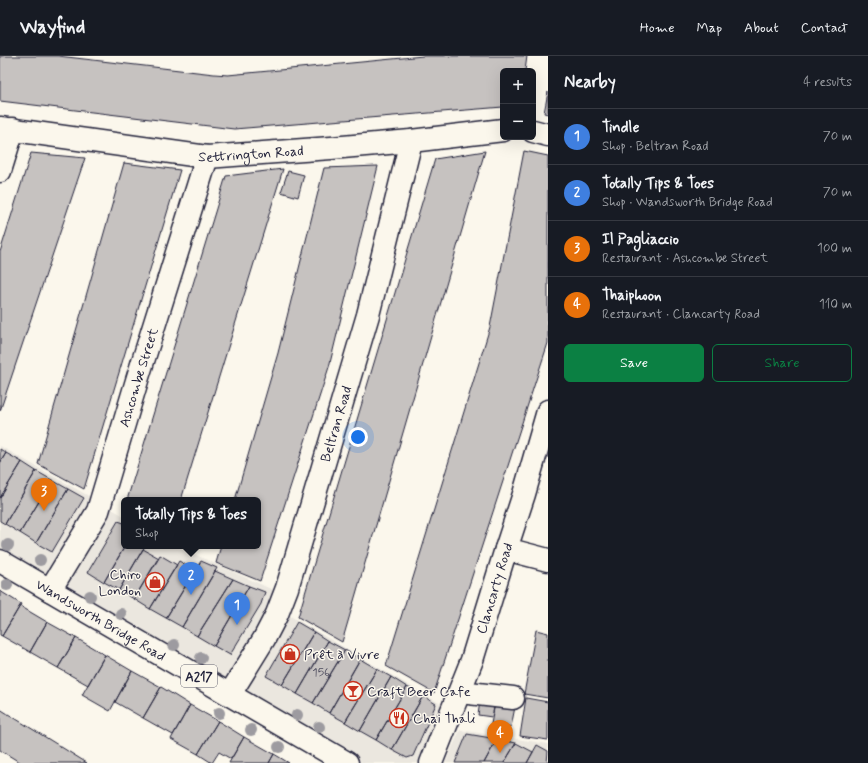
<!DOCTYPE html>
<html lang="en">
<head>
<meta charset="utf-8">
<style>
	body { margin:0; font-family:Mynerve,sans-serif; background:#242831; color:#f1f3f6 }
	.controls { position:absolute; right:12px; top:12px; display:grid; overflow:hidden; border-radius:6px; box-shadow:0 4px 16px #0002 }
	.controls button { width:36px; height:36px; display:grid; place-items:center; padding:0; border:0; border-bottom:1px solid #363941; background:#171b24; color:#f1f3f6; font:20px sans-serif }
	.you { position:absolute; left:358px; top:381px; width:14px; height:14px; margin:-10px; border:3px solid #fff; border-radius:50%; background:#1a73e8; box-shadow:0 0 0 6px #1a73e833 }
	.badge { display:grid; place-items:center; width:26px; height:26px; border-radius:50%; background:#0b8043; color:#fff; font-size:13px; font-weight:700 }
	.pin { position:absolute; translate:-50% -33px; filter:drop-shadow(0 1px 2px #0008) }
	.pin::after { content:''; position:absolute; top:21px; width:14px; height:12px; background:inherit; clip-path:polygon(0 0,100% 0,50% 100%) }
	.popup { position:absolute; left:121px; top:441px; width:140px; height:52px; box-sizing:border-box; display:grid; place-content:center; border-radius:6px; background:#171b24; filter:drop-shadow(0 1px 3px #0005); font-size:13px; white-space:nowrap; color:#9ea1a6 }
	.popup b { font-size:15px; color:#f1f3f6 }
	.popup::after { content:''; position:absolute; left:50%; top:100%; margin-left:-8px; border:8px solid transparent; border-top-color:#171b24 }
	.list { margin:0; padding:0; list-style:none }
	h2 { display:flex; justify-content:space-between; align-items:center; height:52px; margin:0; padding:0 16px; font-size:17px }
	h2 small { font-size:13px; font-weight:400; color:#9ea1a6 }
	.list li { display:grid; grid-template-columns:26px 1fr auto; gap:12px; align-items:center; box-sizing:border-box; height:56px; padding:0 16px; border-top:1px solid #363941 }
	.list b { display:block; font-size:15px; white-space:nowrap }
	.list p { margin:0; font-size:13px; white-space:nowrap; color:#9ea1a6 }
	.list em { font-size:13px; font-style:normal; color:#9ea1a6 }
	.actions { display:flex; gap:8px; padding:12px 16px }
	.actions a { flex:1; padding:9px 0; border:1px solid #0b8043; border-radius:6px; text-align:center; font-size:14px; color:#0b8043 }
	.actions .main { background:#0b8043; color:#fff }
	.map { position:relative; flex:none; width:548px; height:707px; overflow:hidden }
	header { display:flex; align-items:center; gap:24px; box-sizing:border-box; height:56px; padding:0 20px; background:#171b24; border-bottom:1px solid #363941 }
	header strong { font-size:19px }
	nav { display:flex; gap:22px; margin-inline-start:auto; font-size:14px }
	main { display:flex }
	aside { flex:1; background:#171b24 }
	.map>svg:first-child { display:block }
	.built { fill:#ebe7df }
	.building { fill:#c6c2c0; stroke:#22223b }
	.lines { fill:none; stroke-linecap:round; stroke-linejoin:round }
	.minor-casing { stroke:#22223b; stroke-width:25 }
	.major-casing { stroke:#22223b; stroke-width:25 }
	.minor { stroke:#fbf7ec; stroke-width:22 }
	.major { stroke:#fbf7ec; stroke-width:22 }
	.tree { fill:#9d9ba0 }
	.labels { text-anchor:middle; stroke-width:3; stroke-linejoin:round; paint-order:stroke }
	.number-label { font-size:12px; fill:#4b4a5c }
	.shield { fill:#fbf7ec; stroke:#636270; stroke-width:1 }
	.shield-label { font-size:13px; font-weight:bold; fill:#22223b }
	.street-label { font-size:14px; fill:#22223b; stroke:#fbf7ec }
	.poi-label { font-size:14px; fill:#22223b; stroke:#fbf7ec; text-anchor:start }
</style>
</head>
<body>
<header>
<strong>Wayfind</strong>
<nav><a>Home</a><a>Map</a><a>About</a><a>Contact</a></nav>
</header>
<main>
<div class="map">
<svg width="548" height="707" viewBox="0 0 548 707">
	<rect width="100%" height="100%" fill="#fbf7ec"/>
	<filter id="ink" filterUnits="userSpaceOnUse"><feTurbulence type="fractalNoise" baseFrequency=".025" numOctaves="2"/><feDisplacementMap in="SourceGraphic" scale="8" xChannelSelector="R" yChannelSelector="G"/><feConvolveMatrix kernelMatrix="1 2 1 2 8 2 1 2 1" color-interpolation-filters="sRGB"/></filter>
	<g filter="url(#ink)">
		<path class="built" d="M 0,390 L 124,460 L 124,490 L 177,490 L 185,494 L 273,534 L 285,557 L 446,651 L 422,707 L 363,707 L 0,491 Z
			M 460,674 L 548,688 L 548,707 L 445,707 Z"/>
		<path class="building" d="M 0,0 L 58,0 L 214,18 L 228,19 L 423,0 L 527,0 L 525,15 L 503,15 L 503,51 L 234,73 L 0,45 Z
			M 548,36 L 548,58 L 544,57 Z
			M 485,95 L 342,586 L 298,561 L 435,103 Z
			M 524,95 L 548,100 L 548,287 L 434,637 L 386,610 L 490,271 Z
			M 31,97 L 85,102 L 0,355 L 0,196 Z
			M 124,107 L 180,114 L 84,433 L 38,408 Z
			M 378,110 L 329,311 L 260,525 L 216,507 L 221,490 L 258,490 L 258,444 L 235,444 L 278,297 L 324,112 Z
			M 283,113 L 181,444 L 127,444 L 226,120 Z
			M 288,115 L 304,119 L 298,141 L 281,136 Z
			M 0,393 L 6,397 L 0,407 Z
			M 6,397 L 22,406 L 0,442 L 0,407 Z
			M 22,406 L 36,415 L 5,468 L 0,465 L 0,442 Z
			M 36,415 L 52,424 L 20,477 L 5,468 Z
			M 52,424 L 68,433 L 36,487 L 20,477 Z
			M 68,433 L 84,442 L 52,496 L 36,487 Z
			M 118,465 L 124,467 L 125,490 L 104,526 L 88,516 Z
			M 125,490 L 145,490 L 119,534 L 104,526 Z
			M 143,493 L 159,502 L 134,543 L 119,534 Z
			M 160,499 L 177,509 L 150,553 L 134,543 Z
			M 179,505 L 195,514 L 166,562 L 150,553 Z
			M 201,505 L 217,512 L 182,571 L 166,562 Z
			M 215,515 L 233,523 L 197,580 L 182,571 Z
			M 233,523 L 249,530 L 214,590 L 197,580 Z
			M 249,530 L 265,536 L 261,548 L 230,599 L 214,590 Z
			M 0,535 L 21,548 L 2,580 L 0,579 Z
			M 20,550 L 47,566 L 30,596 L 2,580 Z
			M 47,566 L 76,582 L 58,612 L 30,596 Z
			M 297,566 L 314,576 L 282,629 L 266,620 Z
			M 536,574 L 548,577 L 548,642 L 524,638 Z
			M 314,576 L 328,585 L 297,638 L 282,629 Z
			M 76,582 L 105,599 L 88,629 L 58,612 Z
			M 328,585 L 345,594 L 313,647 L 297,638 Z
			M 345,594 L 360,603 L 329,657 L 313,647 Z
			M 105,599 L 132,615 L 110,655 L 82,639 Z
			M 360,603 L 377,613 L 345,666 L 329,657 Z
			M 377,613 L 391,621 L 360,675 L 345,666 Z
			M 132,615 L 161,631 L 143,662 L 115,646 Z
			M 391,621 L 407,631 L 376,684 L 360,675 Z
			M 161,631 L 190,649 L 173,679 L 143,662 Z
			M 407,631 L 423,640 L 392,694 L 376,684 Z
			M 423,640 L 436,648 L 413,700 L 407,702 L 392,694 Z
			M 526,642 L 548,646 L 548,684 L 520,680 Z
			M 480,645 L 495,647 L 492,661 L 478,659 Z
			M 495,647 L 515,651 L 511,671 L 491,668 Z
			M 190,649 L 218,665 L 198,698 L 171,683 Z
			M 0,653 L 87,707 L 21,707 L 0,694 Z
			M 218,665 L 244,681 L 231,703 L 219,696 L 212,707 L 198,698 Z
			M 467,678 L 497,683 L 484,707 L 455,707 Z
			M 244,681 L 274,698 L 269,707 L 229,707 Z
			M 497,683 L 516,687 L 504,707 L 484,707 Z
			M 516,687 L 533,696 L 527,707 L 504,707 Z
			M 537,689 L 548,695 L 547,707 L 527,707 Z
			M 274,698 L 289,707 L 269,707 Z"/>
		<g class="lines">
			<g class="minor-casing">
				<g id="minor">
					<path id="s1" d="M 0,72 L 207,101 L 331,92 L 411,85 L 503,74"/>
					<path d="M 533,75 L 548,79"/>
					<path d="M 0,115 L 13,73"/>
					<path d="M 506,493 L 548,504"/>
					<path id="s2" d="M 50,534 L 98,455 L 138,321 L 207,101"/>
					<path d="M 460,636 L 513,642"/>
					<path id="s3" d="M 230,638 L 264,583 L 277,558 L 287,532 L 368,259 L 411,85"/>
					<path id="s4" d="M 431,707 L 472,604 L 506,493 L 524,438 L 548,355"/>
				</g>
			</g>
			<g class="major-casing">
				<g id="major">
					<path id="s5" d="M 0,505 L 347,707"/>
				</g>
			</g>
			<use href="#minor" class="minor"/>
			<use href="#major" class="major"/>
		</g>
		<g class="tree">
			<circle cx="8" cy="489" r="6"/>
			<circle cx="40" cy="504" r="6"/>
			<circle cx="7" cy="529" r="6"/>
			<circle cx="90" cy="540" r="6"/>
			<circle cx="121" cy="558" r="6"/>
			<circle cx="174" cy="589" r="6"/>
			<circle cx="201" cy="602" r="6"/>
			<circle cx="219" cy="657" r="6"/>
			<circle cx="297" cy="659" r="6"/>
			<circle cx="319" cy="671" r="6"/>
			<circle cx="251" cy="674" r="6"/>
			<circle cx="279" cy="691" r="6"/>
		</g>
	</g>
	<defs>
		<g id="shop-ring" transform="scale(1)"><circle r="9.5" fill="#fbf7ec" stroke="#c8321e" stroke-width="1.5"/><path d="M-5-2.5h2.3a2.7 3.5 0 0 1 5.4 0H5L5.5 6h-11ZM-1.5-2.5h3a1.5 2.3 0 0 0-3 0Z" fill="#c8321e"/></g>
		<g id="bar-ring" transform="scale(1)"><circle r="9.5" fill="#fbf7ec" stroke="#c8321e" stroke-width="1.5"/><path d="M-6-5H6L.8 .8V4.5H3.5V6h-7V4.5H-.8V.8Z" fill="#c8321e"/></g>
		<g id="restaurant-ring" transform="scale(1)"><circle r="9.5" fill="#fbf7ec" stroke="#c8321e" stroke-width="1.5"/><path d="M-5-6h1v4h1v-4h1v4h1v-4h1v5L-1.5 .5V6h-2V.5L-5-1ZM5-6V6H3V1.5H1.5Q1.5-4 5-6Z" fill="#c8321e"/></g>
	</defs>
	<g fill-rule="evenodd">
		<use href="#shop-ring" x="155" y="526"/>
		<use href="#shop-ring" x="290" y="598"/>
		<use href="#bar-ring" x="353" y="635"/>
		<use href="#restaurant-ring" x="399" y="662"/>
	</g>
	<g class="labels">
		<g class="number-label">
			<text x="321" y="620">156</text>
		</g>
		<rect class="shield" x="181" y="609" width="36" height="22" rx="3"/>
		<g class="shield-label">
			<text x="199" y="625">A217</text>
		</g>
		<g class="street-label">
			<text dy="5" stroke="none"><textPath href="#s1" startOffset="253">Settrington Road</textPath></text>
			<text dy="5" stroke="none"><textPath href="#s2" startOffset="232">Ashcombe Street</textPath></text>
			<text dy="5" stroke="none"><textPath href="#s3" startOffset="292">Beltran Road</textPath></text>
			<text dy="5" stroke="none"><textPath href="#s4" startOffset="186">Clancarty Road</textPath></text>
			<text dy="5" stroke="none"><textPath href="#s5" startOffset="117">Wandsworth Bridge Road</textPath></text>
		</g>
		<g class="poi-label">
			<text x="141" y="523" text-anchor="end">Chiro<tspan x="141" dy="16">London</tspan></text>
			<text x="304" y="603">Prêt à Vivre</text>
			<text x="367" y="640">Craft Beer Cafe</text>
			<text x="413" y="667">Chai Thali</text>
		</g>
	</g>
</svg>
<div class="controls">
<button>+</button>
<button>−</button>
</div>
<div class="you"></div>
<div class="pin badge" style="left:237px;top:569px;background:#3f7fe0">1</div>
<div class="pin badge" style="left:191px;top:539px;background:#3f7fe0">2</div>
<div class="popup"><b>Totally Tips &amp; Toes</b>Shop</div>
<div class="pin badge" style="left:44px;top:455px;background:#e8710a">3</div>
<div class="pin badge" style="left:500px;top:697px;background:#e8710a">4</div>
</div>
<aside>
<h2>Nearby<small>4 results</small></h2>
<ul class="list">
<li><span class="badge" style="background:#3f7fe0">1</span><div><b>Tindle</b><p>Shop · Beltran Road</p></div><em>70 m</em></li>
<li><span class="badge" style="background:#3f7fe0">2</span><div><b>Totally Tips &amp; Toes</b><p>Shop · Wandsworth Bridge Road</p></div><em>70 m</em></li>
<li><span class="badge" style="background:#e8710a">3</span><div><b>Il Pagliaccio</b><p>Restaurant · Ashcombe Street</p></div><em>100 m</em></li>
<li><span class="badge" style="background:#e8710a">4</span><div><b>Thaiphoon</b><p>Restaurant · Clancarty Road</p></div><em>110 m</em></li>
</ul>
<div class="actions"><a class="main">Save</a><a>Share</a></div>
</aside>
</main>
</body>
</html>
